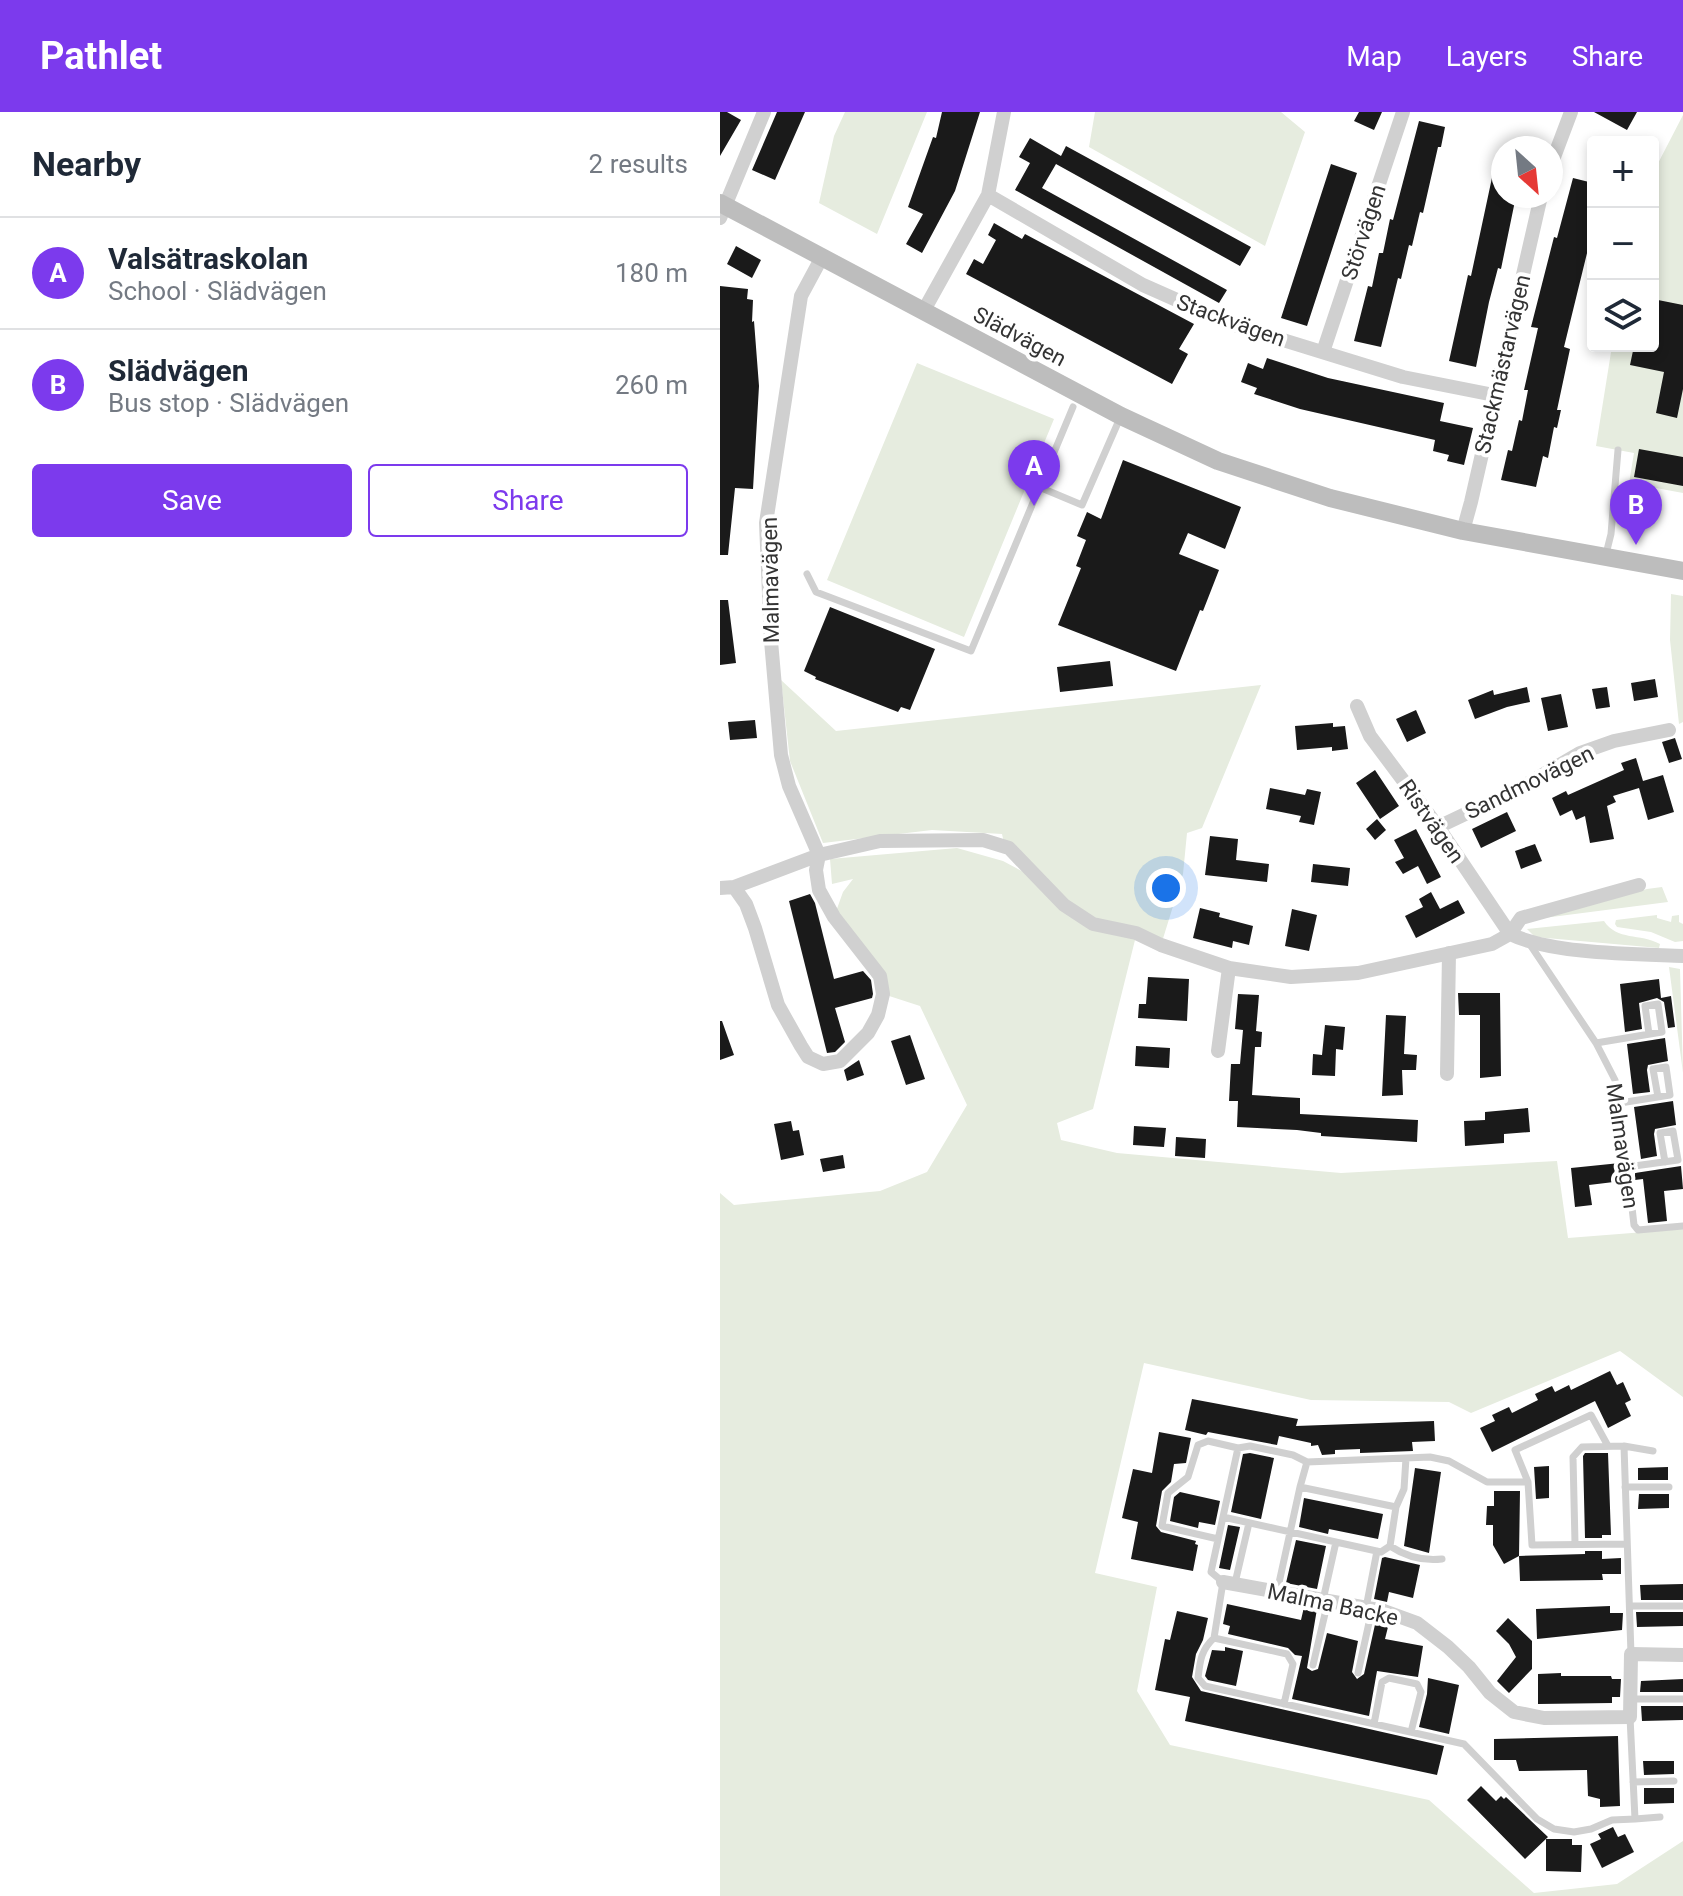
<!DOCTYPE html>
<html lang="en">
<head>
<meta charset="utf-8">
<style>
	body { margin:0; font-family:Roboto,sans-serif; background:#f2f2f3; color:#1f2937 }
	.controls { position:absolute; right:24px; top:24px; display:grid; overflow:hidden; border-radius:8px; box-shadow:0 4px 12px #0003 }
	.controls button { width:72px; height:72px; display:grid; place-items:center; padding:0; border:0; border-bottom:2px solid #e0e1e3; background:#fff; color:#1f2937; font:40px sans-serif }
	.compass { position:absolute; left:771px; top:24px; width:72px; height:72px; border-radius:50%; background:#fff; box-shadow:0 4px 12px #0003; rotate:153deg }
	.you { position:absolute; left:446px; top:776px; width:28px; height:28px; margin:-20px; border:6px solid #fff; border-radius:50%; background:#1a73e8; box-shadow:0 0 0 12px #1a73e833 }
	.badge { display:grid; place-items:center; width:52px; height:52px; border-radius:50%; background:#7c3aed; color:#fff; font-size:26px; font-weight:700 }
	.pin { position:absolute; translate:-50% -66px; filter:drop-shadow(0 2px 4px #0008) }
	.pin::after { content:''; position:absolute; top:42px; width:28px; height:24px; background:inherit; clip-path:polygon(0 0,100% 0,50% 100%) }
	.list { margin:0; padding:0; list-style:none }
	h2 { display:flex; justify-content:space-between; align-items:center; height:104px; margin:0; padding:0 32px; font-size:34px }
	h2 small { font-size:26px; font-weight:400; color:#747a83 }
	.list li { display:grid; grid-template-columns:52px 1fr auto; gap:24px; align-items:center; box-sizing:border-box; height:112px; padding:0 32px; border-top:2px solid #e0e1e3 }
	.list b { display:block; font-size:30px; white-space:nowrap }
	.list p { margin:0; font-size:26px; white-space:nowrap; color:#747a83 }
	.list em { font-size:26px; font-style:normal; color:#747a83 }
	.actions { display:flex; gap:16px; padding:24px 32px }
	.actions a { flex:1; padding:18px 0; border:2px solid #7c3aed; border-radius:8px; text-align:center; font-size:28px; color:#7c3aed }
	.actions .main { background:#7c3aed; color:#fff }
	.icon { flex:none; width:44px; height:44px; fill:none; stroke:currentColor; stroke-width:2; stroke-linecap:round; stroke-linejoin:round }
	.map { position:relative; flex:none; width:963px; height:1784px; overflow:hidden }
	header { display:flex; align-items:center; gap:48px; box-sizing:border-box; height:112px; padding:0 40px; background:#7c3aed; color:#fff }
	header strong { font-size:38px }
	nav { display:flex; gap:44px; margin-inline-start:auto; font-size:28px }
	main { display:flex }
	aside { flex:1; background:#fff }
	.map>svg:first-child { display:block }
	.green { fill:#e6ecdf }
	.building { fill:#1a1a1a }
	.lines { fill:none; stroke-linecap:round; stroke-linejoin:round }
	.lane { stroke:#d0d0d0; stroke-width:7 }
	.street { stroke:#d0d0d0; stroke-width:14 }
	.secondary { stroke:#bdbdbd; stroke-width:18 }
	.labels { text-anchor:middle; stroke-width:8; stroke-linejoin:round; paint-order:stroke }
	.street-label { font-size:22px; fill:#333; stroke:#fff }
</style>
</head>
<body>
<header>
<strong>Pathlet</strong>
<nav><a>Map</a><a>Layers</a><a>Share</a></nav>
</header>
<main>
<aside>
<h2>Nearby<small>2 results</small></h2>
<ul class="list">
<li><span class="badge">A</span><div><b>Valsätraskolan</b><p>School · Slädvägen</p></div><em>180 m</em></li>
<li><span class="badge">B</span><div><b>Slädvägen</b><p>Bus stop · Slädvägen</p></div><em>260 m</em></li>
</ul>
<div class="actions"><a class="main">Save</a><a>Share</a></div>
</aside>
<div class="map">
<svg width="963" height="1784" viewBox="0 0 963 1784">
	<rect width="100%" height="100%" fill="#fff"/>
	<path class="green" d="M 125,0 L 207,0 L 157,122 L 99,91 L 114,24 Z
		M 375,0 L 561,0 L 585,20 L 545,134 L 369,35 Z
		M 963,3 L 963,381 L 909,371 L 914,341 L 876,334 L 892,234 L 933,234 L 933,61 Z
		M 197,251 L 334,307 L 244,525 L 107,468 Z
		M 951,482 L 963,484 L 963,610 L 959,612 L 950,528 Z
		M 61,568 L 116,619 L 541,573 L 482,716 L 467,721 L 463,762 L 441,833 L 415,828 L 373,997 L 337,1011 L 341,1028 L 397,1041 L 621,1061 L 837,1049 L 848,1126 L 963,1117 L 963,1285 L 900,1239 L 751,1301 L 729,1290 L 591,1288 L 424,1251 L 375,1461 L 437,1475 L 417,1579 L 450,1633 L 709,1688 L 814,1781 L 897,1772 L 963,1729 L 963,1784 L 0,1784 L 0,1081 L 14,1093 L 160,1079 L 207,1060 L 247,993 L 200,894 L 163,882 L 114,805 L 123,780 L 133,767 L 112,772 L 110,747 L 237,736 L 283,749 L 315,766 L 285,735 L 282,722 L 212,718 L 103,731 L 70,649 Z
		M 942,775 L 948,790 L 816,807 L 927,777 Z
		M 937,803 L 937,806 L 951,810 L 952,804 L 959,803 L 959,810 L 963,812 L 963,829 L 955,830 L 931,820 L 897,815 L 895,812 L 896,808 Z
		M 884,809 C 897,829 920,821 940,832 L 939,836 L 815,825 L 807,817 Z
		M 949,855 L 960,857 L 963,961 Z"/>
	<path class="building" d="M 0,0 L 7,0 L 21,8 L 0,44 Z
		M 57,0 L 85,0 L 55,68 L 32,58 Z
		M 222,0 L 260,0 L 235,79 L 202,141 L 186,132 L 203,102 L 188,95 L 213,25 L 216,26 Z
		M 639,0 L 662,0 L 654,18 L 634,9 Z
		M 874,0 L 917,0 L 907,18 Z
		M 699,9 L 725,15 L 721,35 L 718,35 L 703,101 L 700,100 L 692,134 L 689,133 L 681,167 L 678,166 L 661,235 L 634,229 L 648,174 L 652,175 L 659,141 L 663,141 L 670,107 L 673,108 Z
		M 310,26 L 341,44 L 346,34 L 531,135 L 520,154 L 336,52 L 322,76 L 507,178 L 499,191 L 295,78 L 310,51 L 299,45 Z
		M 611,52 L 637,61 L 587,214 L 561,206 Z
		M 773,61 L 783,63 L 783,84 L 796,84 L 781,157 L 778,156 L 769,190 L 756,255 L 729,249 L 748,163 L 751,164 Z
		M 853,66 L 873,71 L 870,83 L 873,84 L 873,134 L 869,133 L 844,235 L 850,237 L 837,298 L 841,298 L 837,316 L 834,315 L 828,346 L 823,344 L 816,375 L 781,368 L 788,338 L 792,339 L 799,308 L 802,309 L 808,278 L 804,278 L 818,216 L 811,215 L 834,125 L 837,126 Z
		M 274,111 L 302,127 L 305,122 L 474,212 L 459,237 L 468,242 L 452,272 L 246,162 L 254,147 L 263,152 L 276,128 L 268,123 Z
		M 16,134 L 41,148 L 32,166 L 7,152 Z
		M 0,174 L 28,177 L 27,187 L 33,188 L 32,210 L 34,209 L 39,274 L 33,377 L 15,376 L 8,443 L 0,443 Z
		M 933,187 L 963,193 L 963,277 L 957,306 L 936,301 L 944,260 L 910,253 L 914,234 L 933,234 Z
		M 547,246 L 608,266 L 724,291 L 720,309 L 753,316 L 744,353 L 727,349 L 729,343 L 713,339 L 715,328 L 580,297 L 534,282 L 537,276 L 521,270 L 528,251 L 543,257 Z
		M 919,337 L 963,345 L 963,374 L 914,365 Z
		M 403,348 L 521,395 L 505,437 L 468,421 L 459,442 L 499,458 L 483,499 L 480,498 L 456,559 L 338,513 L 361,456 L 356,454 L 366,428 L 357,424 L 367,400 L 381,407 Z
		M 0,488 L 8,488 L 16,551 L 0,553 Z
		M 110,495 L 215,537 L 190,598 L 181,595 L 178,600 L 95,567 L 96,565 L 84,559 Z
		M 390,549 L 393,574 L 340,580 L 337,555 Z
		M 935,567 L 938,585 L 914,589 L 911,571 Z
		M 807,575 L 810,590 L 787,595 L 755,607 L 748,588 L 773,578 L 774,583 Z
		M 887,575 L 890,595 L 876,597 L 872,577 Z
		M 841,582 L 848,615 L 828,619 L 821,586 Z
		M 696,598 L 706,621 L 687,630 L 676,607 Z
		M 35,608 L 37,626 L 10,628 L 8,610 Z
		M 613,611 L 613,615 L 625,614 L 628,637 L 612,639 L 612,635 L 577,638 L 575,614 Z
		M 955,626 L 962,647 L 949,651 L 942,630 Z
		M 916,646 L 923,669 L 943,663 L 954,700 L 928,708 L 919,676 L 893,684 L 896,690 L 887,694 L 894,727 L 870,731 L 865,704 L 856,708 L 852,698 L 840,704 L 832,686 L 846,679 L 848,683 L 904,658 L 901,651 Z
		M 655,658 L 679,694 L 660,707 L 636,671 Z
		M 550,676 L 585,683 L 587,677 L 601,680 L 594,713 L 579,710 L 581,704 L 546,697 Z
		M 787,700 L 796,719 L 761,736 L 752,717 Z
		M 657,707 L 666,718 L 655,728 L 646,717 Z
		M 696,717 L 721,765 L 707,772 L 698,754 L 683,762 L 675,750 L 684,746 L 674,728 Z
		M 490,724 L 518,727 L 516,748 L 549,752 L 547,770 L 485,763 Z
		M 815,732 L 822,749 L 801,757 L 795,739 Z
		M 593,752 L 630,756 L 628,774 L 591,770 Z
		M 711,780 L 720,797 L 738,788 L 745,801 L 696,826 L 685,804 L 703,795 L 699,787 Z
		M 90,782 L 95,791 L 114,867 L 143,859 L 151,868 L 153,882 L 152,886 L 115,896 L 125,930 L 115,940 L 107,941 L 69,789 Z
		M 480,796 L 500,801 L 499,805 L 533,814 L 529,833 L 513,829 L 512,836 L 473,826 Z
		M 572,797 L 597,803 L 589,839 L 565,834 Z
		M 428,865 L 469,867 L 467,909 L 418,906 L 419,892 L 426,892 Z
		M 939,867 L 941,886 L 951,884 L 955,915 L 948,916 L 944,890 L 937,886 L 919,891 L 922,917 L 905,920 L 900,872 Z
		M 738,881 L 780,881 L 781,964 L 760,966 L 760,903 L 739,903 Z
		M 518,882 L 539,883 L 536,919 L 542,920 L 541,935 L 535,935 L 532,983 L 580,986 L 580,1002 L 698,1008 L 697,1030 L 601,1024 L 601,1021 L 577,1018 L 517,1015 L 518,989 L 509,989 L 511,952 L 520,952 L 523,918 L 515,917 Z
		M 666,903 L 686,904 L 684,942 L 697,943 L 696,958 L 682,958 L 683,983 L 662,984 Z
		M 0,909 L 2,909 L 14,943 L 0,948 Z
		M 605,913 L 625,915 L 623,938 L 616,937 L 615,964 L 592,963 L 593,942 L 602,943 Z
		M 190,923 L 205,967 L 186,973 L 171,929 Z
		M 945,926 L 948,949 L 928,953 L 927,958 L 930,980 L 913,982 L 907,932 Z
		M 416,934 L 450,936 L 449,956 L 415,954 Z
		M 139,948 L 144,963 L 127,969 L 124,958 Z
		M 953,989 L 956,1013 L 935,1017 L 934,1022 L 937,1044 L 921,1047 L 914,995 Z
		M 808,996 L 810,1020 L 784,1022 L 784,1031 L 745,1034 L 744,1009 L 765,1008 L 765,1000 Z
		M 71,1009 L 73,1019 L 79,1018 L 84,1043 L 61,1048 L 54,1012 Z
		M 414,1014 L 446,1016 L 444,1035 L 413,1033 Z
		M 456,1025 L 486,1027 L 485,1046 L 455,1044 Z
		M 123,1043 L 125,1056 L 103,1060 L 100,1047 Z
		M 900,1051 L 902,1069 L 869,1073 L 872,1093 L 855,1095 L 851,1056 Z
		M 961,1054 L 963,1077 L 944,1079 L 947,1109 L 928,1111 L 923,1067 L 915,1068 L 915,1061 Z
		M 890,1259 L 897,1273 L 903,1270 L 911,1288 L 905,1291 L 911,1304 L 888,1316 L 875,1289 L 772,1340 L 760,1316 L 775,1309 L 772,1303 L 789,1295 L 792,1301 L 818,1288 L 815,1282 L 832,1274 L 835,1280 L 849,1273 L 851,1278 Z
		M 472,1287 L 578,1307 L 576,1314 L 714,1309 L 715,1329 L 692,1330 L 693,1339 L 640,1341 L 640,1337 L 615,1338 L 615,1342 L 602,1343 L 598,1333 L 591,1334 L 591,1331 L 559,1324 L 557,1333 L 488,1320 L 486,1323 L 465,1318 Z
		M 439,1320 L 471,1326 L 466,1351 L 454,1352 L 451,1370 L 442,1379 L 436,1414 L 441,1420 L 476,1429 L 475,1432 L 478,1433 L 473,1459 L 411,1447 L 418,1410 L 402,1406 L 413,1357 L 432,1361 Z
		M 530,1341 L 554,1346 L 541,1407 L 511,1400 L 523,1342 Z
		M 865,1341 L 888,1341 L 891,1423 L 882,1423 L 882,1426 L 865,1426 L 863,1344 Z
		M 829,1354 L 829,1386 L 816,1387 L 814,1355 Z
		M 948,1355 L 948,1368 L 918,1368 L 918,1356 Z
		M 695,1356 L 721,1360 L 709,1441 L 684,1434 Z
		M 774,1379 L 800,1379 L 799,1444 L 784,1452 L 773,1433 L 773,1413 L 766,1413 L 767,1394 L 774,1394 Z
		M 460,1380 L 500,1389 L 495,1413 L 479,1410 L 478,1416 L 450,1409 L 454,1385 Z
		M 919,1382 L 949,1382 L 949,1396 L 918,1397 Z
		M 584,1386 L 663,1402 L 658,1427 L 609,1417 L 608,1422 L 579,1415 Z
		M 508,1413 L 520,1415 L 510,1458 L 499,1456 Z
		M 576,1428 L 606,1434 L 597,1477 L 566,1471 Z
		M 865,1439 L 882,1439 L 882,1447 L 901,1446 L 901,1462 L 882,1462 L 883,1468 L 800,1469 L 799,1444 L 865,1442 Z
		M 665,1445 L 700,1453 L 693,1486 L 669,1480 L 667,1490 L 654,1487 L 662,1446 Z
		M 963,1472 L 963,1488 L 921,1488 L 920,1473 Z
		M 507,1492 L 581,1508 L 584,1495 L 597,1497 L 587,1556 L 592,1559 L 598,1557 L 607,1521 L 638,1529 L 632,1560 L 637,1567 L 644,1562 L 656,1508 L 669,1511 L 665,1527 L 703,1534 L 698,1565 L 657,1559 L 649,1604 L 572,1587 L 582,1544 L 575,1543 L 568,1536 L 508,1522 L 510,1514 L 503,1512 Z
		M 890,1494 L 890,1501 L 903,1501 L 902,1518 L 817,1527 L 816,1497 Z
		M 457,1499 L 488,1506 L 483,1528 L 476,1542 L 472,1565 L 481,1579 L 724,1634 L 717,1663 L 465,1609 L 470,1585 L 435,1578 L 445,1527 L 450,1528 Z
		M 916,1500 L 963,1500 L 963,1514 L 917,1515 Z
		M 788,1506 L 812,1529 L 812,1557 L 789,1581 L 777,1569 L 796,1545 L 789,1532 L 776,1519 Z
		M 505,1535 L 523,1539 L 516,1574 L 488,1568 L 485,1564 L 492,1538 L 505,1539 Z
		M 841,1561 L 841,1564 L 891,1564 L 892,1567 L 901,1567 L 900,1585 L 892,1585 L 892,1591 L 818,1592 L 818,1562 Z
		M 708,1566 L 739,1573 L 729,1622 L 699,1615 L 707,1582 Z
		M 963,1567 L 963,1580 L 920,1580 L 921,1569 Z
		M 921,1594 L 963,1594 L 963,1608 L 922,1609 Z
		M 898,1624 L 900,1694 L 880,1695 L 880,1687 L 868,1684 L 867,1658 L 799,1659 L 796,1648 L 774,1648 L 774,1627 Z
		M 923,1649 L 954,1649 L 954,1662 L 924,1663 Z
		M 761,1674 L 776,1689 L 781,1684 L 784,1687 L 786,1685 L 828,1725 L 805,1747 L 747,1688 Z
		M 924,1676 L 954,1676 L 954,1691 L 924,1692 Z
		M 893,1715 L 898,1725 L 905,1722 L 914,1740 L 882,1756 L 870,1732 L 881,1727 L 878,1722 Z
		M 826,1727 L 852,1727 L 852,1733 L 862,1733 L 861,1760 L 826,1759 Z"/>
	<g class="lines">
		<path class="lane" d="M 319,375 L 362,393 L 400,306
			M 886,442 L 891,422 L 898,338
			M 87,462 L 96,480 L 251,539 L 353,295
			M 809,831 L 876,931 L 895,968 L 900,991 L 914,1113 L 918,1118 L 963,1114
			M 876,931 L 942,920 L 938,892 L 925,894 L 929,922
			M 900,991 L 950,983 L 946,955 L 933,957 L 938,985
			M 907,1055 L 958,1048 L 953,1019 L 940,1021 L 945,1050
			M 888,1334 L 871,1303 L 795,1338 L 808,1370 L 812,1433 L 907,1432
			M 904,1334 L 933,1339
			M 518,1336 L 491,1460 L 503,1470 L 494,1526 C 481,1538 480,1549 478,1566 L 485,1574 L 744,1632 L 817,1707 L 834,1717 L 854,1720 L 871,1717 L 892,1708 L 915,1707 L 910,1605
			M 580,1375 L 587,1350
			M 905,1375 L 949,1375
			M 503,1405 L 661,1440 L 670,1434 L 676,1395 L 684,1377 L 686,1346
			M 498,1427 L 442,1414 L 448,1381 L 468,1365 L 478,1333 L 488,1329 L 518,1336 L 530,1334 L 573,1343 L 587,1350 L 710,1345 L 729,1349 L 767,1370 L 808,1370
			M 855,1431 L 853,1345 L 862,1335 L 904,1334 L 911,1542
			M 670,1434 C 685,1444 704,1449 722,1447
			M 515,1471 L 529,1411
			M 557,1480 L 580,1375 L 676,1395
			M 603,1488 L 616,1430
			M 910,1494 L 963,1494
			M 646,1496 L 657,1439
			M 494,1526 L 567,1542 L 573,1552 L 564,1592
			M 593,1553 L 608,1489
			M 638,1561 L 652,1497
			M 911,1587 L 963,1587
			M 654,1612 L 662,1570 L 669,1566 L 697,1572 L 701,1580 L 691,1620
			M 913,1670 L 954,1669
			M 915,1707 L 940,1705"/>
		<path class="street" d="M 831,53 L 851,0
			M 268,83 L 423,173 L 511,212 L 683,265 L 774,283
			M 0,106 L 44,0
			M 203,200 L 268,83 L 284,0
			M 603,240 L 683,0
			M 743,419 L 751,390 L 821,84
			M 637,594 L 650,624 L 718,715 L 790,822 L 801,806 L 919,773
			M 718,715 L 802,675 L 860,641 L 894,629 L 949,618
			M 14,775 L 26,792 L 35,816 L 58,893 L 81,934 L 88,945 L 103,952 L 120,949 L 148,921 L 158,903 L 163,882 L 160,864 L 114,805 L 99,778 L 96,758 L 99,743 L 69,674 L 61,643 L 51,529 L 46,411 L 81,184 L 102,145
			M 0,776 L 14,775 L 99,743 L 160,729 L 263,728 L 289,736 L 344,793 L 373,812 L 416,821 L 441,833 L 509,856 L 571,865 L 638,861 L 772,832 L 790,822 C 831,842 915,842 963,844
			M 498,939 L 509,856
			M 727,962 L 729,841
			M 503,1470 L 664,1499 L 697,1511 L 728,1535 L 749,1555 L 770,1581 L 794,1600 L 824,1606 L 910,1605 L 911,1542 L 963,1543"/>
		<path class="secondary" d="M 0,91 L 401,304 L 498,349 L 610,386 L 743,419 L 963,459"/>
	</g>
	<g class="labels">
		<g class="street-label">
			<text transform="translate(643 120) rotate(-72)" y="8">Störvägen</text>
			<text transform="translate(511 208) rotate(20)" y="8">Stackvägen</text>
			<text transform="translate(300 224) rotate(28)" y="8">Slädvägen</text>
			<text transform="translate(782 252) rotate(-77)" y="8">Stackmästarvägen</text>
			<text transform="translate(50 468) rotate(-91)" y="8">Malmavägen</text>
			<text transform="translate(809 670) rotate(-26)" y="8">Sandmovägen</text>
			<text transform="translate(712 709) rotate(55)" y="8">Ristvägen</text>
			<text transform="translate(903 1034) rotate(82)" y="8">Malmavägen</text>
			<text transform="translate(613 1492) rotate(12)" y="8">Malma Backe</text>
		</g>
	</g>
</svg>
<div class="controls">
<button>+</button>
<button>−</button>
<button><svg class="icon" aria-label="layers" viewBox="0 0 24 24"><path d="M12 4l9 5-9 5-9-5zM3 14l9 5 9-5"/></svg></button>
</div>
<svg class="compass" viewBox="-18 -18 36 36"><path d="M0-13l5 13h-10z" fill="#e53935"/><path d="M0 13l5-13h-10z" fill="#747a83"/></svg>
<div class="you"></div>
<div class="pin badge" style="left:314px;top:394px">A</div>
<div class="pin badge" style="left:916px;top:433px">B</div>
</div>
</main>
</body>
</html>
